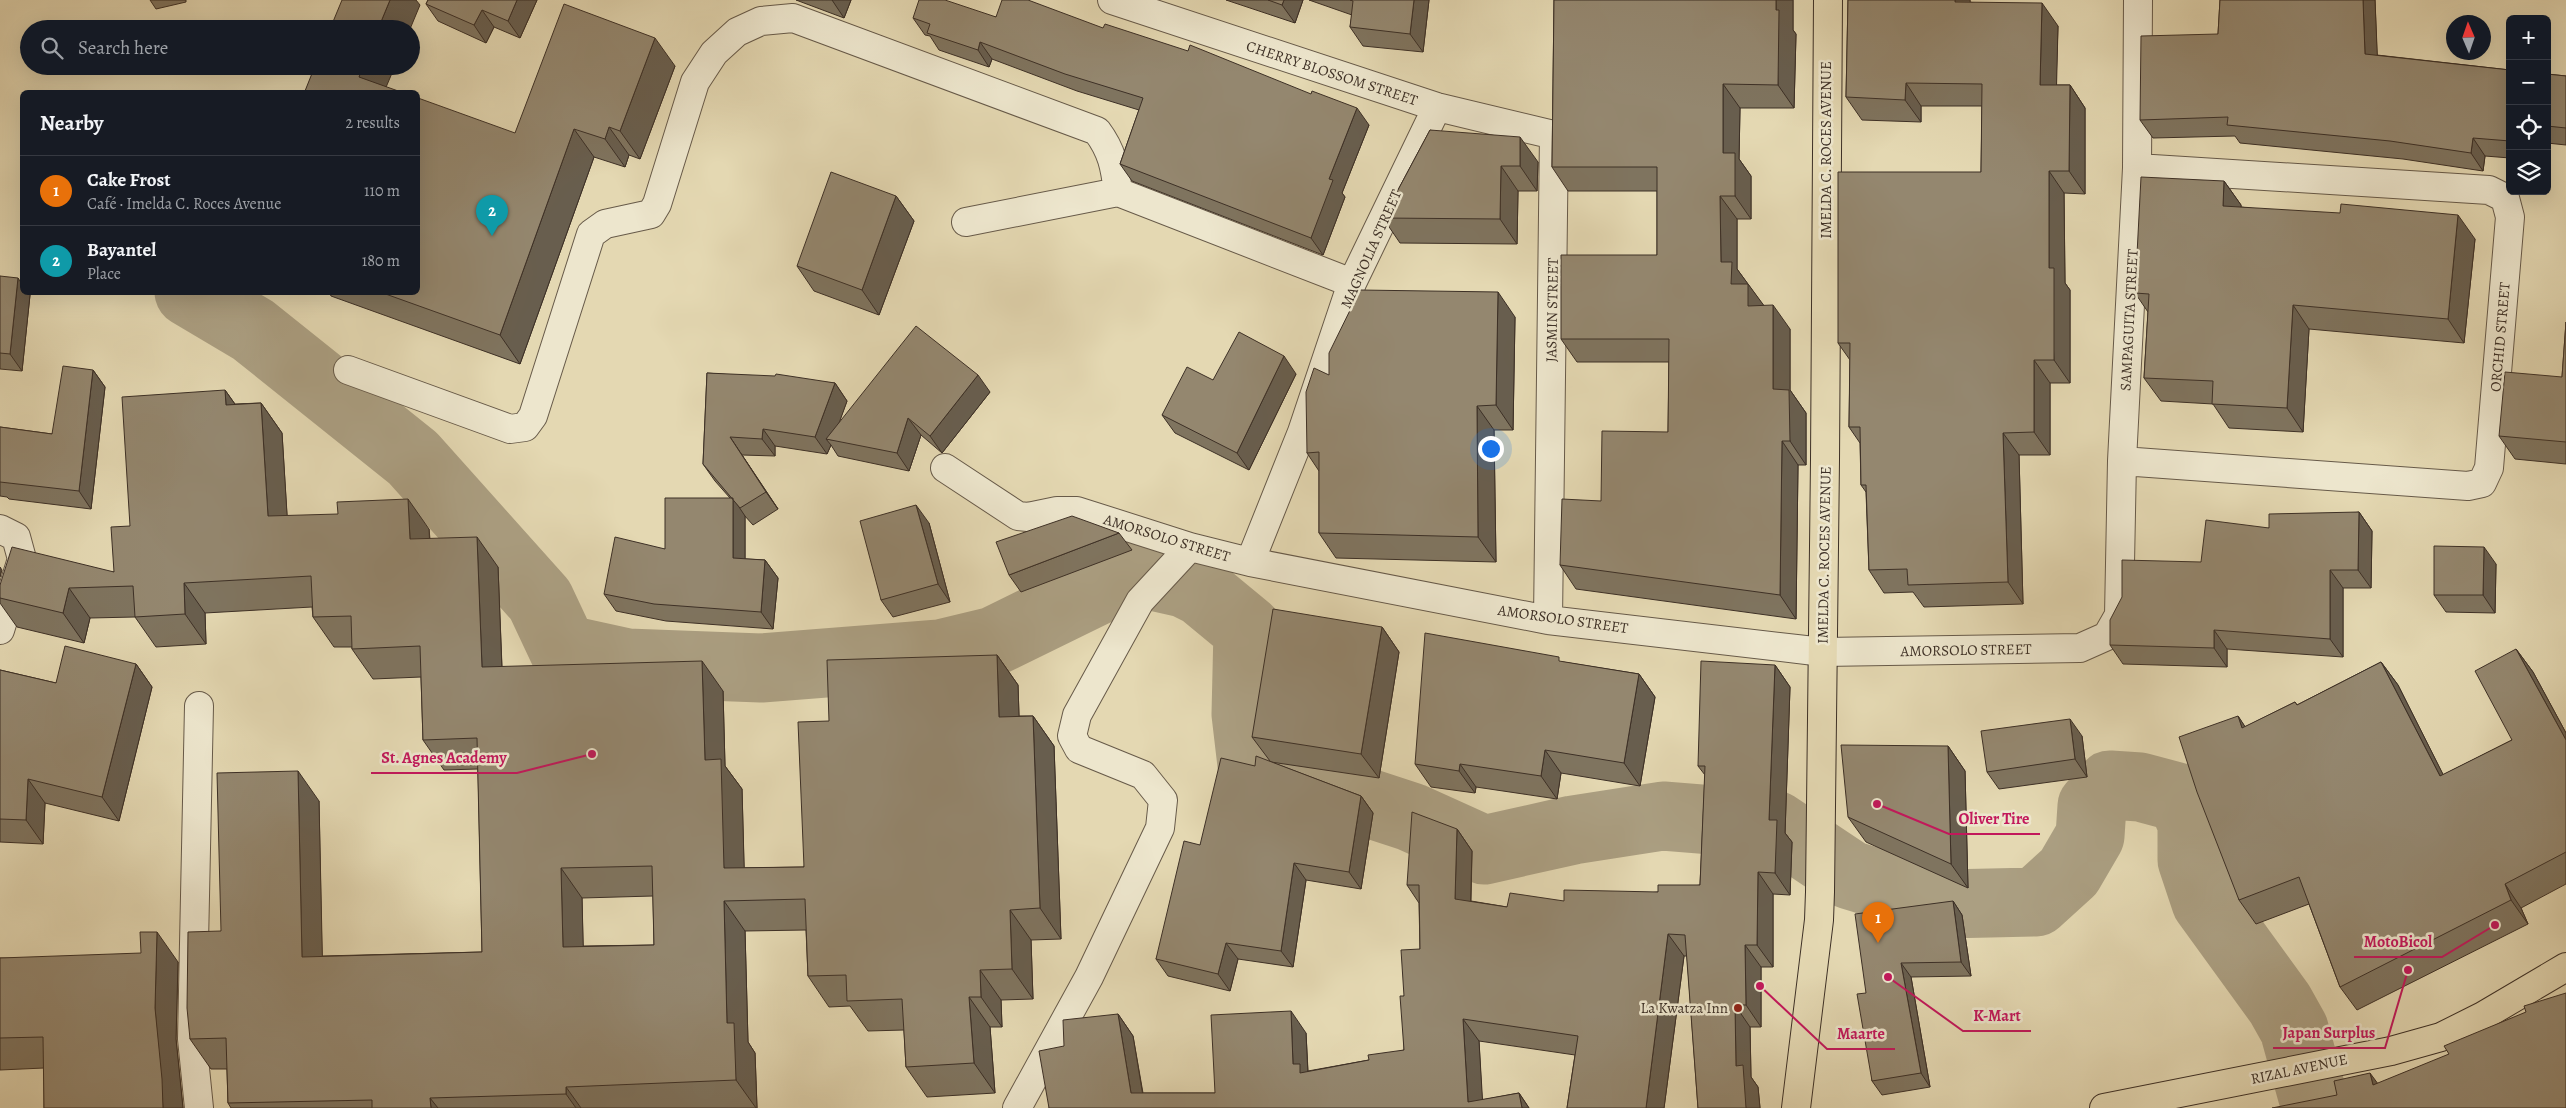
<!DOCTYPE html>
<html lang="en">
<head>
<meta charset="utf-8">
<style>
	body { margin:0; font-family:Alegreya,serif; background:#20242c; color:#f1f3f6 }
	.controls { position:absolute; right:15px; top:15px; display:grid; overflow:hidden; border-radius:8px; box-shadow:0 5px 20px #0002 }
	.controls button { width:45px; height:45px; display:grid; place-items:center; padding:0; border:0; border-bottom:1px solid #363941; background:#171b24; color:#f1f3f6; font:25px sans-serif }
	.compass { position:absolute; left:2446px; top:15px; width:45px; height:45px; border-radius:50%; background:#171b24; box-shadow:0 5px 20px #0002; rotate:358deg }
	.you { position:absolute; left:1490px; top:448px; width:18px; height:18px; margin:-12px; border:4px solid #fff; border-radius:50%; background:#1a73e8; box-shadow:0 0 0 8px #1a73e833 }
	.badge { display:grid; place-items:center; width:32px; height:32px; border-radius:50%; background:#2563eb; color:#fff; font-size:16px; font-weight:700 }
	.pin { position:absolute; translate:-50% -41px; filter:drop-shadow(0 1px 2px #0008) }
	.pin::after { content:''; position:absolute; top:26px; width:18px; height:15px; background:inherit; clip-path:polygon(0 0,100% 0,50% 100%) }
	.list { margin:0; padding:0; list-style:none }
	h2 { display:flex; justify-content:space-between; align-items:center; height:65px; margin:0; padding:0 20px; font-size:21px }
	h2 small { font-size:16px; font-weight:400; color:#9ea1a6 }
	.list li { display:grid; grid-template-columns:32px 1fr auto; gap:15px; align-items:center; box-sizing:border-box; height:70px; padding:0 20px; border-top:1px solid #363941 }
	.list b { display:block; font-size:19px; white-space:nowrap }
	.list p { margin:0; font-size:16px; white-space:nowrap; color:#9ea1a6 }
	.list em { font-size:16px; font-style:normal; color:#9ea1a6 }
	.icon { flex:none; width:28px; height:28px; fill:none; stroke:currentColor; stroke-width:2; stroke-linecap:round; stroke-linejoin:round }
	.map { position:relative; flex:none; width:2566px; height:1108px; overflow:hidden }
	.search { position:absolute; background:#171b24; box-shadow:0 5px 20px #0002; left:20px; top:20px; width:400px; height:55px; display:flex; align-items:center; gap:12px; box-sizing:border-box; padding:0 18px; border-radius:28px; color:#9ea1a6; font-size:19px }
	.panel { position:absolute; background:#171b24; box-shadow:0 5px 20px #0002; left:20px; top:90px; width:400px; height:205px; border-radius:8px }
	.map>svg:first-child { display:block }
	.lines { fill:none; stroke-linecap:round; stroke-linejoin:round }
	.river { stroke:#ab9f82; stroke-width:69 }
	.minor-casing { stroke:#675a49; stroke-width:30 }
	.major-casing { stroke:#3d3026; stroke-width:30 }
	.minor { stroke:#ede6cd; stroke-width:28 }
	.major { stroke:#e4d8b2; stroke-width:28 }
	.wall { fill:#7f745f; stroke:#3d3026; fill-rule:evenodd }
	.shaded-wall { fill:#685e4e; stroke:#3d3026 }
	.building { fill:#94876f; stroke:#3d3026; fill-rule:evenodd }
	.poi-dot { fill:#8f2418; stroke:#ede6cd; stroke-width:2 }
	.labels { text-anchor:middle; stroke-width:5; stroke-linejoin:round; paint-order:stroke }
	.street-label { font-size:15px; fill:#3d3026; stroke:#ede6cd }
	.poi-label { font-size:15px; fill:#3d3026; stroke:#ede6cd; text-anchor:end }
	.leader { fill:none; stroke:#c2185b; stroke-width:2 }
	.callout-dot { fill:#c2185b; stroke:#ede6cd; stroke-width:2 }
	.callout-label { font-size:16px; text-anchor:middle; font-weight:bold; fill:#c2185b; stroke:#ede6cd; stroke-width:5; stroke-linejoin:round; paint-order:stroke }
</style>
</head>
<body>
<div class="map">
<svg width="2566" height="1108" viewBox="0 0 2566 1108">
	<rect width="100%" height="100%" fill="#e4d8b2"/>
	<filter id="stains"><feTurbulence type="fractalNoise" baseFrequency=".004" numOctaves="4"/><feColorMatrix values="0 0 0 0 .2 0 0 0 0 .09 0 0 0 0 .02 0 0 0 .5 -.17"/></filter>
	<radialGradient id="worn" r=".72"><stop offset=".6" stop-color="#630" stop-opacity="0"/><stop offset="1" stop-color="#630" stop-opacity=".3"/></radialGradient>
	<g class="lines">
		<path class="river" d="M 189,292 L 253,330 L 413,458 L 540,600 L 563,649 L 627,663 L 761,668 L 940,654 L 994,641 L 1135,572 L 1184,583 L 1202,592 L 1248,630 L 1246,714 L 1252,765 L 1411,817 L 1484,850 L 1573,830 L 1663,816 L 1775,825 L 1850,875 L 1946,904 L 2036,902 L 2069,872 L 2090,836 L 2092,806 L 2110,785 L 2140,787 L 2181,798 L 2192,823 L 2192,860 L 2206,902 L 2280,1004 L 2294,1029 L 2316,1108"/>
		<g class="minor-casing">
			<path id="minor" d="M 1112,0 L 1437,107 L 1554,135
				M 966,222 L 1118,192 L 1352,283
				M 348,370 L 510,429 L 525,427 L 533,416 L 591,234 L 605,224 L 651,214 L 657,204 L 695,82 L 714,53 L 737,32 L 761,21 L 793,18 L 1097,131 C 1112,151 1115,167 1118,192
				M 2122,461 L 2468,486 L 2482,483 L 2489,468 L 2510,217 L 2505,198 L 2489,190 L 2137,168
				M 945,468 L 1018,516 L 1028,517 L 1057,511 L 1077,511 L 1190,547 L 1250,562 L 1548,620 L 1823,652 L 2080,648 L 2107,636 L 2119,615 L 2122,461 L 2137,168 L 2138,0
				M 0,529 L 16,537 L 22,559 L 0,630
				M 1250,562 L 1302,432 L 1352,283 L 1437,107
				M 1548,620 L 1554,134
				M 199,706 L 192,1039 L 199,1108
				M 1017,1108 L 1089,977 L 1160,828 L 1163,800 L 1143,775 L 1079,749 L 1072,736 L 1077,715 L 1140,601 L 1190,547"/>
		</g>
		<g class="major-casing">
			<path id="major" d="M 1796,1108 L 1819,920 L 1820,892 L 1825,460 L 1828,0
				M 2104,1108 L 2391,1051 L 2441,1037 L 2483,1016 L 2566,967"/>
		</g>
		<use href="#minor" class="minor"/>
		<use href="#major" class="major"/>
	</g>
	<path class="wall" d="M 150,0 L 186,0 L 186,2 L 156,9 Z
		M 428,0 L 537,0 L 520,38 L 494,27 L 486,43 L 438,21 L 426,4 Z
		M 796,0 L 851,0 L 844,18 Z
		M 1226,0 L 1303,0 L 1295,23 Z
		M 1309,0 L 1429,0 L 1423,52 L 1363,46 L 1350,27 L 1352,15 Z
		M 1554,0 L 1793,0 L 1793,30 L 1796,34 L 1794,108 L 1740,108 L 1739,159 L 1751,176 L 1751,219 L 1737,219 L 1737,269 L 1763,305 L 1790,329 L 1790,390 L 1806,413 L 1806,465 L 1798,465 L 1796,619 L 1576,589 L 1560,565 L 1601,501 L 1668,432 L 1669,362 L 1577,362 L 1561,339 L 1657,255 L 1657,191 L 1568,191 L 1552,167 Z
		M 1848,0 L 1970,0 L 1970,2 L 2058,26 L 2056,85 L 2070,85 L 2085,108 L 2085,194 L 2064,193 L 2065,283 L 2070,290 L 2070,383 L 2050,383 L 2050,455 L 2019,455 L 2023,604 L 1924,607 L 1913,592 L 1884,593 L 1869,570 L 1866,492 L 1861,485 L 1860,443 L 1849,427 L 1850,360 L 1838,343 L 1981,172 L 1982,106 L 1921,106 L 1921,122 L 1862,120 L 1846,97 Z
		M 2220,0 L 2375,0 L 2377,55 L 2510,70 L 2510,158 L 2485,156 L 2483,171 L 2403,159 L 2240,143 L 2235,136 L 2153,138 L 2140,120 L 2218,34 Z
		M 996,17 L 1369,125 L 1342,193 L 1345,197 L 1323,255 L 1132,181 L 1120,164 L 1139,110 L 1077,91 L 992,59 L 989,67 L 939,50 L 930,36 L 925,35 L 913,18 Z
		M 675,66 L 640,159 L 629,155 L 625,167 L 594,157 L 520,364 L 331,296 L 329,292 L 418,292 L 515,133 Z
		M 2547,74 L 2566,76 L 2566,145 L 2547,143 Z
		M 1430,130 L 1538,162 L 1537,191 L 1518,191 L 1517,244 L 1400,243 L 1383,218 Z
		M 2224,181 L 2241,205 L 2241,207 L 2475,239 L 2464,343 L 2309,329 L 2303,432 L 2229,428 L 2213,404 L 2161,401 L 2144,378 L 2148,312 L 2135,293 Z
		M 896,196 L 914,221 L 879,315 L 814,291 L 797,266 Z
		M 0,276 L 22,292 L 29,292 L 30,295 L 22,371 L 0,369 Z
		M 1515,317 L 1513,430 L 1494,430 L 1496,562 L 1336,558 L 1319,533 L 1319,471 L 1307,453 L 1329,375 Z
		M 2566,322 L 2566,464 L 2515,459 L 2499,436 L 2562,377 Z
		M 93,370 L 105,387 L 91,509 L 9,499 L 7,497 L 0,496 L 0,427 L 52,434 Z
		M 707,373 L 835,383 L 847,401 L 839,422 L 990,392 L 942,453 L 921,435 L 909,471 L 838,456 L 831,445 L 827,454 L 775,446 L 775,456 L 742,455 L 778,509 L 753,525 L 744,515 L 745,516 L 745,559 L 765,560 L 778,578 L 773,629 L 666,621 L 616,611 L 604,594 L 665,549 L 730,498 L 715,481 L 703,464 Z
		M 1296,374 L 1249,470 L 1175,433 L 1162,415 L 1213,380 Z
		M 225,390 L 235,404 L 261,403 L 282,433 L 287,516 L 429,529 L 430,539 L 498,567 L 502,667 L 723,691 L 725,766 L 742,789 L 744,868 L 804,867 L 829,721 L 997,655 L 1018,685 L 1019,716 L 1033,716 L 1054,746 L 1061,939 L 1031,940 L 1033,999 L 1001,1000 L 1002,1027 L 990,1027 L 995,1093 L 927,1097 L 906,1067 L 904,1030 L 868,1031 L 850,1006 L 829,1007 L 808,976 L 806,930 L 745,931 L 748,1042 L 755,1053 L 757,1108 L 231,1108 L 228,1103 L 227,1069 L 211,1069 L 190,1039 L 221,931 L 319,801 L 322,956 L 482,952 L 478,769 L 444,770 L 423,740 L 421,677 L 373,679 L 352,649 L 352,647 L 334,647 L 313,617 L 312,607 L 205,613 L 206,644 L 156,647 L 135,617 L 90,618 L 84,643 L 17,627 L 0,603 L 0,585 L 114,572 ZM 653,896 L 654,945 L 583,946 L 582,898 Z
		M 2359,512 L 2372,531 L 2371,588 L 2343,588 L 2343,657 L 2227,649 L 2227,667 L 2123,664 L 2110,645 L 2201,562 L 2269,528 Z
		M 929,523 L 950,602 L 893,617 L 881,600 Z
		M 1119,533 L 1132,550 L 1021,592 L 1009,575 Z
		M 2496,564 L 2495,613 L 2446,612 L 2434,595 Z
		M 1382,627 L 1399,652 L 1379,778 L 1271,762 L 1361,796 L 1373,813 L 1361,889 L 1306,880 L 1293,967 L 1238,959 L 1230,991 L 1168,976 L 1156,959 L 1200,845 L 1270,761 L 1252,737 Z
		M 2516,649 L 2533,672 L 2566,733 L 2566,884 L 2521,908 L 2528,924 L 2357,1010 L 2340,987 L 2309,904 L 2256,924 L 2239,900 L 2238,716 L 2245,727 L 2295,702 L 2297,705 L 2381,662 L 2398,685 L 2443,775 L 2512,740 Z
		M 1563,662 L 1639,674 L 1655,697 L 1640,786 L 1561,773 L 1557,799 L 1476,787 L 1475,793 L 1431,787 L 1415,764 Z
		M 136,664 L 152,687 L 119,821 L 45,803 L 43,844 L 0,842 L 0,670 L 56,683 Z
		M 1775,665 L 1790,687 L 1785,833 L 1792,842 L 1790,895 L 1773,894 L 1773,967 L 1761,967 L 1761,1027 L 1750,1027 L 1751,1077 L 1758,1087 L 1760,1108 L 1698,1108 L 1687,956 L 1684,956 L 1664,1108 L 1567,1108 L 1575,1055 L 1479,1041 L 1482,1100 L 1519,1093 L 1529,1108 L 1049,1108 L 1064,1046 L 1118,1014 L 1133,1036 L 1143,1093 L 1215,1093 L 1306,1033 L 1308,1071 L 1369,1060 L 1404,1050 L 1404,996 L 1420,949 L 1419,903 L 1407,885 L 1457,829 L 1472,851 L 1471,901 L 1507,907 L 1658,892 L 1700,885 L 1705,775 L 1698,766 Z
		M 2082,736 L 2087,777 L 1999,789 L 1987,772 Z
		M 1948,746 L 1965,771 L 1968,888 L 1866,842 L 1848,817 Z
		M 1953,901 L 1962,915 L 1971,976 L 1911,977 L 1930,1087 L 1882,1095 L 1872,1081 L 1866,993 Z
		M 0,958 L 178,962 L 176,1039 L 183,1108 L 44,1108 L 44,1068 L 0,1070 Z"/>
	<path class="shaded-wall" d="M 390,0 L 416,0 L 420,5 L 410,29 L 378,29 Z
		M 517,0 L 537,0 L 520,38 L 508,21 Z
		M 832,0 L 851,0 L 844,18 Z
		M 1284,0 L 1303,0 L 1295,23 L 1282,5 Z
		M 1414,0 L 1429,0 L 1423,52 L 1410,34 Z
		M 1776,0 L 1793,0 L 1793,30 L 1796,34 L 1794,108 L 1778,85 Z
		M 1955,0 L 1970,0 L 1970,24 L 1955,2 Z
		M 2363,0 L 2375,0 L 2378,72 L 2365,54 Z
		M 2042,3 L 2058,26 L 2056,107 L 2040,85 Z
		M 482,10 L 494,27 L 486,43 L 474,25 Z
		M 655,38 L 675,66 L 640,159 L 620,131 Z
		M 980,42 L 992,59 L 989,67 L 978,50 Z
		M 363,66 L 395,66 L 384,92 L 359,77 Z
		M 1906,83 L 1921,106 L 1921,122 L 1905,100 Z
		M 1723,84 L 1740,108 L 1739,159 L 1751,176 L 1751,219 L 1735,196 L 1723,153 Z
		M 2070,85 L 2085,108 L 2085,194 L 2069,171 Z
		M 1357,108 L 1369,125 L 1342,193 L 1345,197 L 1323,255 L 1311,238 L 1329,179 Z
		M 609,127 L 629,155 L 625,167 L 605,139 Z
		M 574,129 L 594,157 L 520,364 L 500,335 Z
		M 1520,137 L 1538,162 L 1537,191 L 1520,166 Z
		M 2473,138 L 2485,156 L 2483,171 L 2471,153 Z
		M 1501,166 L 1518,191 L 1517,244 L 1500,219 Z
		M 2049,171 L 2064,193 L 2065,283 L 2070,290 L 2070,383 L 2054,360 L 2049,268 Z
		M 2224,181 L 2241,205 L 2240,230 L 2223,206 Z
		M 896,196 L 914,221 L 879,315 L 862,290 Z
		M 1720,196 L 1737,219 L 1737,269 L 1765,307 L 1765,329 L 1731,284 L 1721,262 Z
		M 2458,215 L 2475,239 L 2464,343 L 2448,319 Z
		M 18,278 L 22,284 L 22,292 L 29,292 L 30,295 L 22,371 L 10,354 Z
		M 1498,292 L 1515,317 L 1513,430 L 1496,405 Z
		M 1773,305 L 1790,329 L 1790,390 L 1806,413 L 1806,465 L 1790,441 L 1773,389 Z
		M 2293,305 L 2309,329 L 2303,432 L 2287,408 Z
		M 1284,356 L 1296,374 L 1249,470 L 1237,453 Z
		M 2034,360 L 2050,383 L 2050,455 L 2034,432 Z
		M 93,370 L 105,387 L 91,509 L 79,491 Z
		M 978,375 L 990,392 L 942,453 L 930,436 Z
		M 835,383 L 847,401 L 833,440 L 826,439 L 831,445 L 827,454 L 815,437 Z
		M 225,390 L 246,420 L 226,405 Z
		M 261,403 L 282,433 L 289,546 L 268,516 Z
		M 1477,406 L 1494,430 L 1496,562 L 1478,537 Z
		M 908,418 L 921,435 L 909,471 L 897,453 Z
		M 763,429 L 775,446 L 775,456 L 762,439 Z
		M 2003,433 L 2019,455 L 2023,604 L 2008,582 Z
		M 730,437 L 778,509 L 766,492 Z
		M 1782,441 L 1798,465 L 1796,619 L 1780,595 Z
		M 733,498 L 745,516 L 745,575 L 733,558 Z
		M 408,499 L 429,529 L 431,569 L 410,539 Z
		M 916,505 L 929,523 L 950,602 L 938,584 Z
		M 2359,512 L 2372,531 L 2371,588 L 2358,570 Z
		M 477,537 L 498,567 L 503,697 L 482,667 Z
		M 2484,547 L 2496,564 L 2495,613 L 2483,595 Z
		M 765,560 L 778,578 L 773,629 L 761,612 Z
		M 0,567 L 2,570 L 0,577 Z
		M 2330,570 L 2343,588 L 2343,657 L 2330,639 Z
		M 184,583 L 205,613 L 206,644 L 185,614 Z
		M 69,588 L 90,618 L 84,643 L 63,613 Z
		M 1382,627 L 1399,652 L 1379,778 L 1361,754 Z
		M 2214,630 L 2227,649 L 2227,667 L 2214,648 Z
		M 2516,649 L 2533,672 L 2566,733 L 2566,740 Z
		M 997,655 L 1018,685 L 1020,747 L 999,717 Z
		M 702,661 L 723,691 L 725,766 L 742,789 L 745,898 L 724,868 L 705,760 Z
		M 2381,662 L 2398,685 L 2456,800 L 2440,776 Z
		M 136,664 L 152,687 L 119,821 L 102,797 Z
		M 1775,665 L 1790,687 L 1785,833 L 1792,842 L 1790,895 L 1775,873 L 1769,820 Z
		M 1639,674 L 1655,697 L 1640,786 L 1624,763 Z
		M 1033,716 L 1054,746 L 1061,939 L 1040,908 Z
		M 2238,716 L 2254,740 L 2242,728 Z
		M 2070,719 L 2082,736 L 2087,777 L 2075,759 Z
		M 1948,746 L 1965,771 L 1968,888 L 1951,864 Z
		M 1545,750 L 1561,773 L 1557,799 L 1541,776 Z
		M 1460,764 L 1476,787 L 1475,793 L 1459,771 Z
		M 298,771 L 319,801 L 323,987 L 302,957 Z
		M 28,779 L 45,803 L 43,844 L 26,820 Z
		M 1361,796 L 1373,813 L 1361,889 L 1349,872 Z
		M 1457,829 L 1472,851 L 1470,921 L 1455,899 Z
		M 1294,863 L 1306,880 L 1293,967 L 1281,951 Z
		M 561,868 L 582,898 L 584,977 L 563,947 Z
		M 1758,872 L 1773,894 L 1773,967 L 1757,945 Z
		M 2505,884 L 2521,908 L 2528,924 L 2511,900 Z
		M 724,901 L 745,931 L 748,1042 L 755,1053 L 757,1108 L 756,1108 L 736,1080 L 727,1023 Z
		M 1953,901 L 1962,915 L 1971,976 L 1961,962 Z
		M 1010,910 L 1031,940 L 1033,999 L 1012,969 Z
		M 157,932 L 178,962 L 176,1039 L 183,1108 L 163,1108 L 155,1008 Z
		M 1668,934 L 1684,956 L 1664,1108 L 1646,1108 Z
		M 1226,943 L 1238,959 L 1230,991 L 1218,974 Z
		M 1745,945 L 1761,967 L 1761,1027 L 1746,1005 Z
		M 1901,963 L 1911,977 L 1930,1087 L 1921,1073 Z
		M 980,970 L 1001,1000 L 1002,1027 L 981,997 Z
		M 969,997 L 990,1027 L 995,1093 L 974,1063 Z
		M 1735,1005 L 1750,1027 L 1751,1077 L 1758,1087 L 1760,1108 L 1746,1108 L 1736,1066 Z
		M 1291,1011 L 1306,1033 L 1308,1075 L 1316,1095 L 1293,1064 Z
		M 1118,1014 L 1133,1036 L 1145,1108 L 1131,1093 Z
		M 1463,1019 L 1479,1041 L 1483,1108 L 1468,1102 Z
		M 2370,1073 L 2384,1092 L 2373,1085 Z
		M 566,1087 L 581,1108 L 576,1108 L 566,1094 Z
		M 1519,1093 L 1529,1108 L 1522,1108 Z
		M 430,1098 L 438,1108 L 431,1108 Z"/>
	<path class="building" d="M 342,0 L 390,0 L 378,29 L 330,29 Z
		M 428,0 L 517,0 L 508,21 L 482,10 L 474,25 L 426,4 Z
		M 919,0 L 945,0 L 996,17 L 1002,0 L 1028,0 L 1103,28 L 1105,24 L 1188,51 L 1190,45 L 1311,94 L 1312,91 L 1357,108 L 1329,179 L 1333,180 L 1311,238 L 1120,164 L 1143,98 L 1065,74 L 980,42 L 978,50 L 927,33 L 930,24 L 913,18 Z
		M 1268,0 L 1284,0 L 1282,5 Z
		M 1350,0 L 1414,0 L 1410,34 L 1350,27 L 1353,1 Z
		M 1554,0 L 1776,0 L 1776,10 L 1779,10 L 1778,85 L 1723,84 L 1723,153 L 1735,153 L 1735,196 L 1720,196 L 1721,262 L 1732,262 L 1731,284 L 1748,284 L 1748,306 L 1773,305 L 1773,389 L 1789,390 L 1790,441 L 1782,441 L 1780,595 L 1560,565 L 1562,499 L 1601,501 L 1602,431 L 1668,432 L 1669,339 L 1561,339 L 1561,255 L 1657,255 L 1657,167 L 1552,167 Z
		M 1848,0 L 1955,0 L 1955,2 L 2042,3 L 2040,85 L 2070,85 L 2069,171 L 2049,171 L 2049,268 L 2054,268 L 2054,360 L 2034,360 L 2034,432 L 2003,433 L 2008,582 L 1908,585 L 1907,569 L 1869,570 L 1866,485 L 1861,485 L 1860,427 L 1849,427 L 1850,343 L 1838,343 L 1838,172 L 1981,172 L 1982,84 L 1906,83 L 1905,100 L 1846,97 Z
		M 2220,0 L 2363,0 L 2365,54 L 2510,70 L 2510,141 L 2473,138 L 2471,153 L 2390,141 L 2227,125 L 2228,117 L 2140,120 L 2141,36 L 2218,34 Z
		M 564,4 L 655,38 L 620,131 L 609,127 L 605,139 L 574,129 L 500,335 L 380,292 L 418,292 L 418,98 L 515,133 Z
		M 315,66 L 363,66 L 359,77 L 401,92 L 308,92 L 305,91 Z
		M 2547,74 L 2566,76 L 2566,128 L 2547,126 Z
		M 1430,130 L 1520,137 L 1520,166 L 1501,166 L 1500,219 L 1383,218 Z
		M 831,172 L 896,196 L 862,290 L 797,266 Z
		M 2141,177 L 2224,181 L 2223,206 L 2340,213 L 2341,204 L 2458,215 L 2448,319 L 2293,305 L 2287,408 L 2212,404 L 2213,381 L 2144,378 L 2149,294 L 2135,293 Z
		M 0,276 L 18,278 L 10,354 L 0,353 Z
		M 1360,290 L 1498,292 L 1496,405 L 1477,406 L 1478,537 L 1319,533 L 1319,452 L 1307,453 L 1306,392 L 1314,368 L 1329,375 L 1329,353 Z
		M 2566,322 L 2566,442 L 2499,436 L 2505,372 L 2562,377 Z
		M 916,326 L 978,375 L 930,436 L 908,418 L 897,453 L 826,439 Z
		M 1239,332 L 1284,356 L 1237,453 L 1162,415 L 1187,367 L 1213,380 Z
		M 63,366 L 93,370 L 79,491 L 0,482 L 0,427 L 52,434 Z
		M 707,373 L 775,376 L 776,374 L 835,383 L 815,437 L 763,429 L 762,439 L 730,437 L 766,492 L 740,508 L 703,464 Z
		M 225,390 L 226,405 L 261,403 L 268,516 L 338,514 L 337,502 L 408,499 L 410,539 L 477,537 L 482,667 L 702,661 L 705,760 L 721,759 L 724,868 L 804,867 L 798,722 L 829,721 L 827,660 L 997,655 L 999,717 L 1033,716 L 1040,908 L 1010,910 L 1012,969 L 980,970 L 981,997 L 969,997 L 974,1063 L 906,1067 L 902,999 L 847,1001 L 846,975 L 808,976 L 805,899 L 724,901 L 727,1023 L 734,1023 L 736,1080 L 566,1087 L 566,1094 L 430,1098 L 431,1108 L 372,1108 L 372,1100 L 228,1103 L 226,1038 L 190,1039 L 187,1008 L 188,932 L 221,931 L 217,773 L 298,771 L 302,957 L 482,952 L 477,738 L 423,740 L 420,646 L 352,649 L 351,616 L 313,617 L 311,576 L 184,583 L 185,614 L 135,617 L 133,586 L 69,588 L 63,613 L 0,598 L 0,585 L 12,547 L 114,572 L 111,527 L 130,526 L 122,397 ZM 652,866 L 654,945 L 563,947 L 561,868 Z
		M 665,498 L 733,498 L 733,558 L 765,560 L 761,612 L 654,604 L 604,594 L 615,537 L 665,549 Z
		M 916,505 L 938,584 L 881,600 L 860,521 Z
		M 2359,512 L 2358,570 L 2330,570 L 2330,639 L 2214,630 L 2214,648 L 2110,645 L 2110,620 L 2122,597 L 2122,560 L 2201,562 L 2206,520 L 2269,528 L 2269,514 Z
		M 1072,516 L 1119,533 L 1009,575 L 996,542 Z
		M 2434,546 L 2484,547 L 2483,595 L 2434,595 Z
		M 1273,609 L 1382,627 L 1361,754 L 1252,737 Z
		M 1425,633 L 1559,657 L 1559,661 L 1639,674 L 1624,763 L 1545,750 L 1541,776 L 1460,764 L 1459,771 L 1415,764 Z
		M 65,646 L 136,664 L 102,797 L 28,779 L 26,820 L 0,819 L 0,670 L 56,683 Z
		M 2516,649 L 2566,740 L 2566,852 L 2505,884 L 2511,900 L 2340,987 L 2299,877 L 2239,900 L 2197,792 L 2179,737 L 2238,716 L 2242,728 L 2295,702 L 2297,705 L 2381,662 L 2440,776 L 2512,740 L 2475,671 Z
		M 1701,661 L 1775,665 L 1769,820 L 1777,820 L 1775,873 L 1758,872 L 1757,945 L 1745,945 L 1746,1005 L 1735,1005 L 1736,1066 L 1743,1065 L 1746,1108 L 1698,1108 L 1685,935 L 1668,934 L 1646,1108 L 1567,1108 L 1578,1036 L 1463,1019 L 1468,1102 L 1519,1093 L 1522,1108 L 1049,1108 L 1039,1051 L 1064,1046 L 1063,1020 L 1118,1014 L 1131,1093 L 1215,1093 L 1211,1015 L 1291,1011 L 1293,1064 L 1300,1064 L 1300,1073 L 1369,1060 L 1368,1055 L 1404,1050 L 1400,996 L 1404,996 L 1401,950 L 1420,949 L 1419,885 L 1407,885 L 1412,812 L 1457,829 L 1455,899 L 1507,907 L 1510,893 L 1564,901 L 1564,890 L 1658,892 L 1658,885 L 1700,885 L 1705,766 L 1698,766 Z
		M 2070,719 L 2075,759 L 1987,772 L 1981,731 Z
		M 1841,745 L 1948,746 L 1951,864 L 1848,817 Z
		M 1256,756 L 1361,796 L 1349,872 L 1294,863 L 1281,951 L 1226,943 L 1218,974 L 1156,959 L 1184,841 L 1200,845 L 1221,758 L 1255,766 Z
		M 1953,901 L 1961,962 L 1901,963 L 1921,1073 L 1872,1081 L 1857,994 L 1866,993 L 1855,914 Z
		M 140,932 L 157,932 L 155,1008 L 162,1079 L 163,1108 L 44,1108 L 43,1037 L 0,1038 L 0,958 L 141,953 Z
		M 2566,993 L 2566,1108 L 2272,1108 L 2337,1095 L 2334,1081 L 2370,1073 L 2373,1085 L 2449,1054 L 2444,1046 L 2526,1012 L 2524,1006 Z"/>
	<circle class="poi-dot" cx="1738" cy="1008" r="5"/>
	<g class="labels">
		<g class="street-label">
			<text transform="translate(1332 73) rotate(18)" y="5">CHERRY BLOSSOM STREET</text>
			<text transform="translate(1826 150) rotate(-90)" y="5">IMELDA C. ROCES AVENUE</text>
			<text transform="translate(1371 249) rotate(-66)" y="5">MAGNOLIA STREET</text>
			<text transform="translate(1552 310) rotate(-89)" y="5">JASMIN STREET</text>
			<text transform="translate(2129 320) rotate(-87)" y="5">SAMPAGUITA STREET</text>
			<text transform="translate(2500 337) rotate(-85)" y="5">ORCHID STREET</text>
			<text transform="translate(1167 538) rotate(17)" y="5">AMORSOLO STREET</text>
			<text transform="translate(1824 555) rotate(-89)" y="5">IMELDA C. ROCES AVENUE</text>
			<text transform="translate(1563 619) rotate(8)" y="5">AMORSOLO STREET</text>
			<text transform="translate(1966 650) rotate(-1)" y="5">AMORSOLO STREET</text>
			<text transform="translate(2299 1069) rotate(-12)" y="5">RIZAL AVENUE</text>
		</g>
		<g class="poi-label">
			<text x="1728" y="1013">La Kwatza Inn</text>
		</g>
	</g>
	<path class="leader" d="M592 754L517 773H371M1877 804L1949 834H2040M2495 925L2442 957H2354M1888 977L1963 1031H2031M2408 970L2385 1048H2273M1760 986L1827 1049H1895"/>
	<g class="callout-dot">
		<circle cx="592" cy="754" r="5"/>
		<circle cx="1877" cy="804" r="5"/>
		<circle cx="2495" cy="925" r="5"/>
		<circle cx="1888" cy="977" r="5"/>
		<circle cx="2408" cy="970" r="5"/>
		<circle cx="1760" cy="986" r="5"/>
	</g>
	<g class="callout-label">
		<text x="444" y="763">St. Agnes Academy</text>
		<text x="1994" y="824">Oliver Tire</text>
		<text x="2398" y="947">MotoBicol</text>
		<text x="1997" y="1021">K-Mart</text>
		<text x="2329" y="1038">Japan Surplus</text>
		<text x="1861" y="1039">Maarte</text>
	</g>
	<rect width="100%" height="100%" filter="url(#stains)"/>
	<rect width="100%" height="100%" fill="url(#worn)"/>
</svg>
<div class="controls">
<button>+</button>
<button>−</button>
<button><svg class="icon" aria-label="locate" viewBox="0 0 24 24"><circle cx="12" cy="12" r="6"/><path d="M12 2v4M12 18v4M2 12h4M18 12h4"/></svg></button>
<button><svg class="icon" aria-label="layers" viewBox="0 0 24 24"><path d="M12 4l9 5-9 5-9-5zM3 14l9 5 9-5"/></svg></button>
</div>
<svg class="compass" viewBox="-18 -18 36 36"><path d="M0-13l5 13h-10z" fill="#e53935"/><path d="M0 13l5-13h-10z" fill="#9ea1a6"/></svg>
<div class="you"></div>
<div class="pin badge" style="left:1878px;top:943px;background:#e8710a">1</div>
<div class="pin badge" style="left:492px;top:236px;background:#0f9aa8">2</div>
<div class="search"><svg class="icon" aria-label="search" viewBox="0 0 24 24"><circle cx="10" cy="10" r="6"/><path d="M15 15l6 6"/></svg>Search here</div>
<section class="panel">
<h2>Nearby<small>2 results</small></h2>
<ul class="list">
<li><span class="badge" style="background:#e8710a">1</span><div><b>Cake Frost</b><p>Café · Imelda C. Roces Avenue</p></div><em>110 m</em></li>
<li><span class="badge" style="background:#0f9aa8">2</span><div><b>Bayantel</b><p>Place</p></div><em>180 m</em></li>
</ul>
</section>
</div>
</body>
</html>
